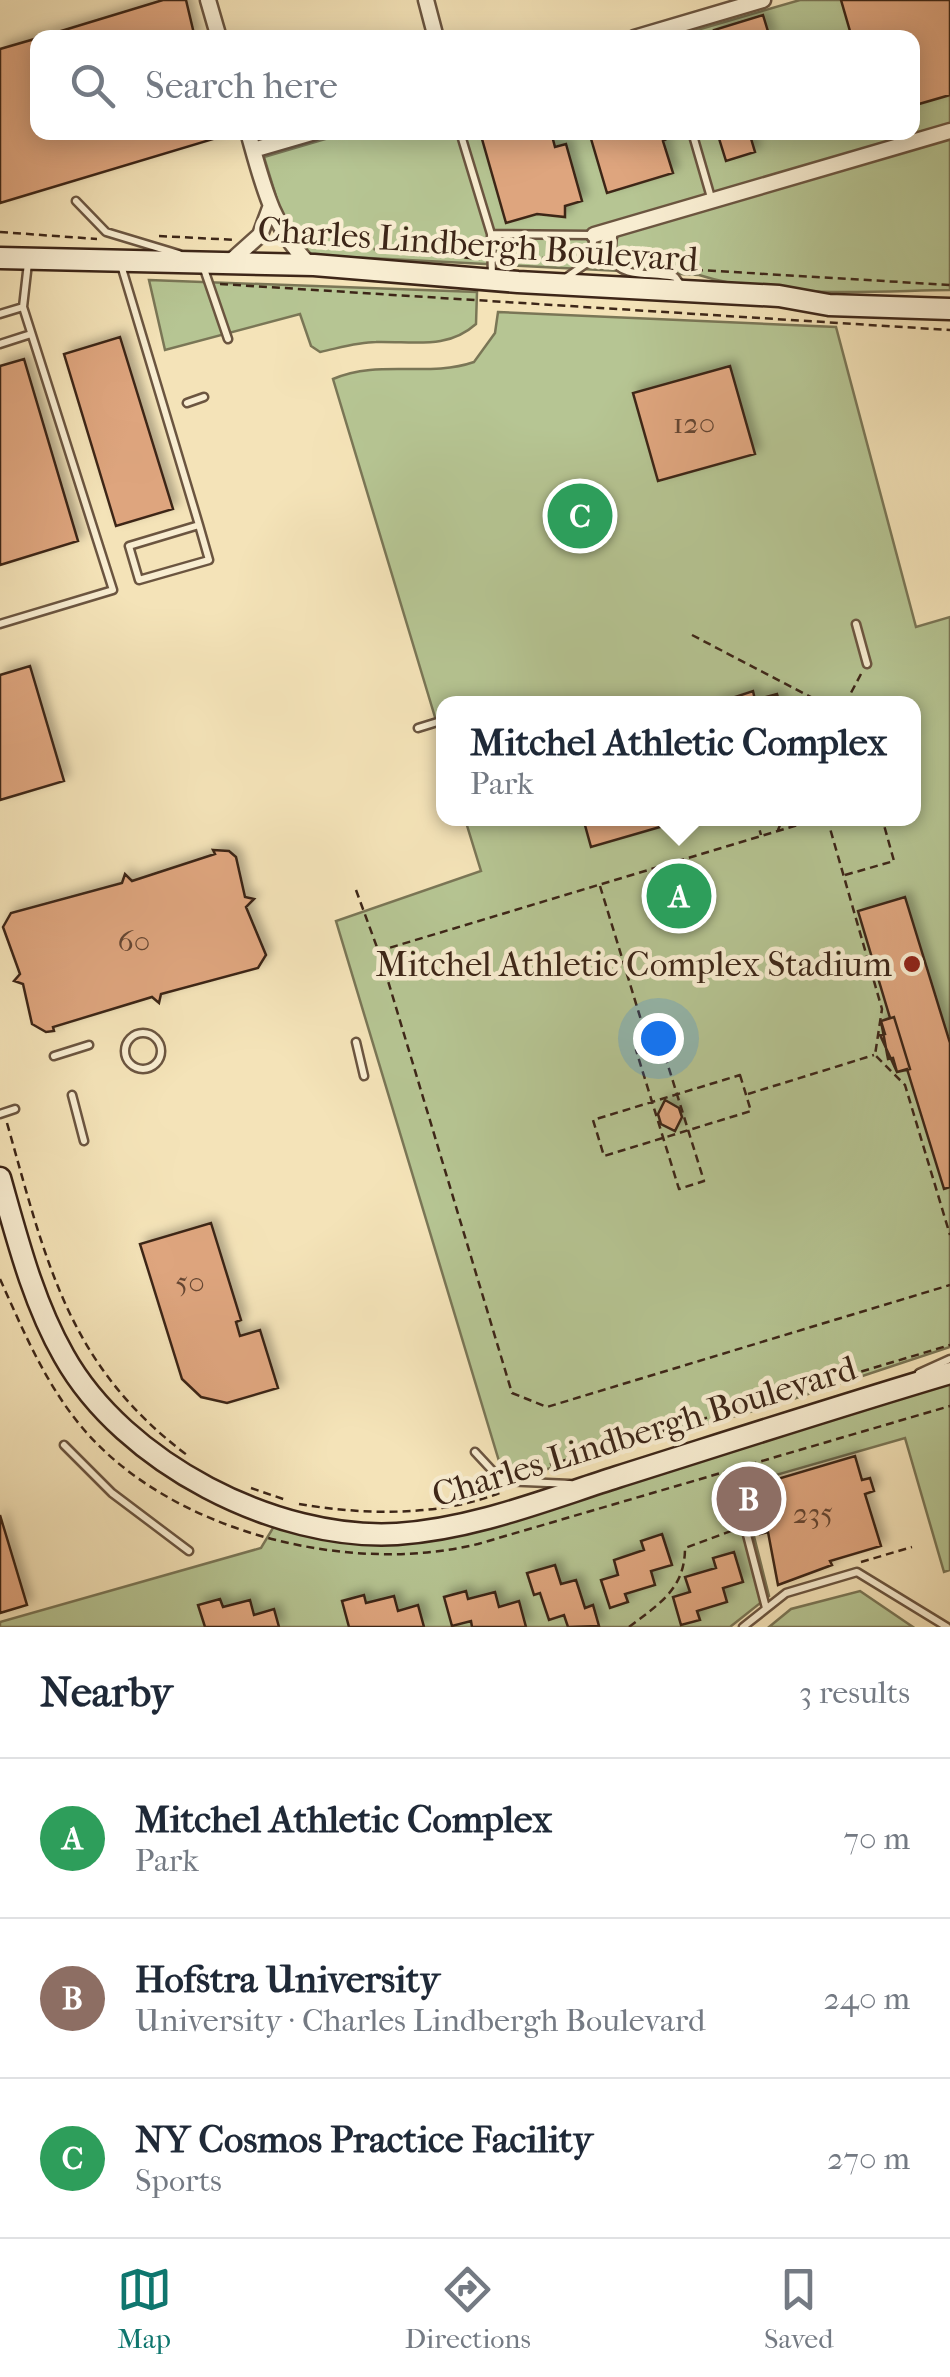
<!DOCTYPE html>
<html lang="en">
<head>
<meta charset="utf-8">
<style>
	body { margin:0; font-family:"IM FELL French Canon",serif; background:#f6f6f7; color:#1f2937 }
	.you { position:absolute; left:658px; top:1038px; width:35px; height:35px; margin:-25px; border:8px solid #fff; border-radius:50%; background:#1a73e8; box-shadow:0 0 0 15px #1a73e833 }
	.badge { display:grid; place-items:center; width:65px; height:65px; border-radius:50%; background:#0f766e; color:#fff; font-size:32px; font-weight:700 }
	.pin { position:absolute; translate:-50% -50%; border:5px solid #fff; box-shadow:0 2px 10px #0006 }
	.popup { position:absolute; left:436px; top:696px; width:485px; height:130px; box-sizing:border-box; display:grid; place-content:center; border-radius:20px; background:#fff; filter:drop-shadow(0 2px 8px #0005); font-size:32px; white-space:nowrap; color:#747a83 }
	.popup b { font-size:38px; color:#1f2937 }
	.popup::after { content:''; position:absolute; left:50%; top:100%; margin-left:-20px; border:20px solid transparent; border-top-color:#fff }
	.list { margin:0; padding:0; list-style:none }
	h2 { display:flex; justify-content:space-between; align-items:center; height:130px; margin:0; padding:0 40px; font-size:42px }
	h2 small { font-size:32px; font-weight:400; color:#747a83 }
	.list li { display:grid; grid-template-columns:65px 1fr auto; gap:30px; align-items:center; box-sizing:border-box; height:160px; padding:0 40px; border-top:2px solid #e0e1e3 }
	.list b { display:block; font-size:38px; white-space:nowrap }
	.list p { margin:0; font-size:32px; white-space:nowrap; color:#747a83 }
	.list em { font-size:32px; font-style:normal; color:#747a83 }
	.icon { flex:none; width:55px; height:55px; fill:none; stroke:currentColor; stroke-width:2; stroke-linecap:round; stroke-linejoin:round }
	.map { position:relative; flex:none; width:950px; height:1627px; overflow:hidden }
	.search { position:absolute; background:#fff; box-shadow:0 5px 25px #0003; left:30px; right:30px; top:30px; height:110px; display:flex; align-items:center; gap:25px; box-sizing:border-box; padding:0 35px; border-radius:20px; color:#747a83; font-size:38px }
	.sheet { height:610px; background:#fff }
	nav { display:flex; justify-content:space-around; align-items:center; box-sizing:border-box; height:140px; border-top:2px solid #e0e1e3; background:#fff; font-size:28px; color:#747a83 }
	nav a { display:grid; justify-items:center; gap:5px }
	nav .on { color:#0f766e }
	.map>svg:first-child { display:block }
	.green { fill:#b6c593; stroke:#7a7656; stroke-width:2.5 }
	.building { fill:#dea57e; stroke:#3d2618; stroke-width:2.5; filter:url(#shadow) }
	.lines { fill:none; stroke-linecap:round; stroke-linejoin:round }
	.lane-casing { stroke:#6b5540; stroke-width:11 }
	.street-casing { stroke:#6b5540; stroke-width:19 }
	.secondary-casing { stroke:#3d2618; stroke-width:25 }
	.path { stroke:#3d2618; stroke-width:2.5; stroke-dasharray:8 5; stroke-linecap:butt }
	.lane { stroke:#f8edd1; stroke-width:6 }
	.street { stroke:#f8edd1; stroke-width:14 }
	.secondary { stroke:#f8edd1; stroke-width:20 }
	.poi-dot { fill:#8f2418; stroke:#f8edd1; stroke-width:4 }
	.labels { text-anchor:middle; stroke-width:9; stroke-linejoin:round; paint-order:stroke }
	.number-label { font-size:30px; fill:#654632 }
	.street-label { font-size:35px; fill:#3d2618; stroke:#f8edd1 }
	.poi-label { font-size:35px; fill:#3d2618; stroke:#f8edd1; text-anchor:end }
</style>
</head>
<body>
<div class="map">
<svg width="950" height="1627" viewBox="0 0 950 1627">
	<defs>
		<filter id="shadow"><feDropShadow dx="5.5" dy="-5.5" stdDeviation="5" flood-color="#0004"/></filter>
	</defs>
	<rect width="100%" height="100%" fill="#f4e3b8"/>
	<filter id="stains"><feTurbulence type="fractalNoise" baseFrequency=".002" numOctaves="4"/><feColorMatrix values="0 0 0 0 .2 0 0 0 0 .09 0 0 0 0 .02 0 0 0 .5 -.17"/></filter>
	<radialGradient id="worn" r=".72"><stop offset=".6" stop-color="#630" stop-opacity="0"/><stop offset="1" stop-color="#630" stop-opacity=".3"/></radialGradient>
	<path class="green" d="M 800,0 L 950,0 L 950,290 C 872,291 774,299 699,275 L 310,255 L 287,232 L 264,157 L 349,132 L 912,132 L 912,38 L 673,37 Z
		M 149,280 L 477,292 L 476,324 C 447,350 414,341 376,342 C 358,342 339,348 320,352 L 311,346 L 300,314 L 165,350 Z
		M 498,312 L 836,327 L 916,627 L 950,617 L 950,1347 L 778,1404 L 505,1481 L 336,921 L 481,871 L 465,819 L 914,818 L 914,704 L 444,704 L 444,747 L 333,379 C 379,359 428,378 474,362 L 495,333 Z
		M 950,1373 L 950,1570 L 944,1572 L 905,1438 L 741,1485 L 769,1596 L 730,1627 L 0,1627 L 0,1622 L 261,1548 L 279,1518 L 431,1530 Z
		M 860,1591 L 913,1627 L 769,1627 L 791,1609 Z"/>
	<path class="building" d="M 163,0 L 186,0 L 195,38 L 38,38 Z
		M 841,0 L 950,0 L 950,95 L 912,106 L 912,38 L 852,38 Z
		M 763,15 L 770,38 L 716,38 L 714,30 Z
		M 38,38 L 38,132 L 219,132 L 220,137 L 0,203 L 0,49 Z
		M 480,132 L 551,132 L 555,147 L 566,144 L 582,201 L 565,206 L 565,217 L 537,214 L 506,223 Z
		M 589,132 L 679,132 L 663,141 L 673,173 L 607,193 Z
		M 717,132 L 749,132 L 755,152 L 726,161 Z
		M 120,337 L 173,509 L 116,526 L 64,354 Z
		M 24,359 L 78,541 L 0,565 L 0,366 Z
		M 730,366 L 755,454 L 658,481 L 633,393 Z
		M 30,666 L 64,781 L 0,800 L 0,675 Z
		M 753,691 L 755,700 L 777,694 L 780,704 L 714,704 Z
		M 583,818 L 691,818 L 591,847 Z
		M 213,850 L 229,851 L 236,857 L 245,897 L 254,899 L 246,907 L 266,955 L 258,968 L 161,994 L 159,1003 L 152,997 L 53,1027 L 54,1031 L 46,1032 L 32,1024 L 23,984 L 14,981 L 20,974 L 3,927 L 11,913 L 122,883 L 125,874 L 132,881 L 215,854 Z
		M 905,897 L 950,1043 L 950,1187 L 944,1189 L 907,1069 L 897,1072 L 893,1058 L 888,1059 L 881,1021 L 890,1018 L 858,911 Z
		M 894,1017 L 910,1069 L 897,1072 L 880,1035 L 885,1034 L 881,1021 Z
		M 665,1100 L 679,1108 L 682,1117 L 675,1131 L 661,1124 L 658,1114 Z
		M 211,1223 L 241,1320 L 236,1322 L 240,1336 L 260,1330 L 278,1388 L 227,1403 L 201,1397 L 182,1379 L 140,1244 Z
		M 855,1456 L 862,1480 L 870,1478 L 874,1491 L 865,1494 L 881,1546 L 830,1561 L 832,1565 L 778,1585 L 768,1532 L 760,1534 L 747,1488 Z
		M 0,1515 L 27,1605 L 0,1613 Z
		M 662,1534 L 672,1565 L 651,1571 L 655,1585 L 625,1594 L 628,1602 L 610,1608 L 601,1580 L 618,1575 L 614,1560 L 644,1550 L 641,1541 Z
		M 734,1552 L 743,1582 L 723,1588 L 727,1602 L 697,1611 L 700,1620 L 681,1625 L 673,1597 L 690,1592 L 685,1577 L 716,1568 L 713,1558 Z
		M 555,1565 L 561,1584 L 576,1580 L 585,1608 L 593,1605 L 599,1626 L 568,1627 L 564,1615 L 549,1620 L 540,1593 L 534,1595 L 527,1573 Z
		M 466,1591 L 468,1599 L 495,1592 L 499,1607 L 519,1601 L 526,1627 L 472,1627 L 471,1621 L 452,1626 L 444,1597 Z
		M 364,1595 L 366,1603 L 394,1596 L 398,1611 L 418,1605 L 424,1627 L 349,1627 L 342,1601 Z
		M 220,1599 L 223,1607 L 250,1600 L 254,1615 L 274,1609 L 279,1627 L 205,1627 L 198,1605 Z"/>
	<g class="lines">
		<g class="lane-casing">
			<path id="lane" d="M 460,132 L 491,234 L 492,277
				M 692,132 L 712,201
				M 76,201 L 106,232 L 179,254
				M 614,231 C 603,283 638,270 675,277 L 681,285
				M 491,234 L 594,235 L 590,261 L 567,277
				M 121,265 L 199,525 L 209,560 L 139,580 L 129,546 L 199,525
				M 204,269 L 228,339
				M 23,307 L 28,263
				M 0,314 L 23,307 L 113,590 L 0,624
				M 0,344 L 31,334
				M 187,403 L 204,397
				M 856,624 L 867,664
				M 418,728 L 444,720
				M125 1051a18 18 0 1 1 36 0a18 18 0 1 1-36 0Z
				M 356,1042 L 364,1076
				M 54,1056 L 89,1045
				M 72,1095 L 84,1141
				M 0,1114 L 15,1109
				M 919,1373 L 950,1359
				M 64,1445 L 112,1493 L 189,1551
				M 475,1452 L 502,1481 L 570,1484
				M 745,1527 L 766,1608
				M 743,1627 L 786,1593 L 857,1572 L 947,1627"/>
		</g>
		<g class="street-casing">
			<path id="street" d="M 208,0 L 219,38
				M 426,0 L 436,38
				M 634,38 L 763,0
				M 248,132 C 262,182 272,228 310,265
				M 253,150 L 315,132
				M 594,235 L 950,131
				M 231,261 L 260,235 L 270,208"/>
		</g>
		<g class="secondary-casing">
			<path id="secondary" d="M 0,258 L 314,265 L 518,282 L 779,296 L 829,305 L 950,309
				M 0,1178 C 17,1238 33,1302 64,1356 C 124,1463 276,1541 397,1534 C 473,1529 545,1500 617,1477 C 728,1442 839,1406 950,1373"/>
		</g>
		<path class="path" d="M 604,38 L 622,32
			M 0,232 L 97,239
			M 159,236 L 236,240
			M 309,243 L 480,259
			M 503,257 L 575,259
			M 682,269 L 950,285
			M 220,284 L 950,330
			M 692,635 L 824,704
			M 845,704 L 861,674
			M 756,818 L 761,835
			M 821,818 L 379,951 L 512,1393 L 547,1407 L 950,1285
			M 827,818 L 882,1009 L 875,1055 L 905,1085 L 950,1235
			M 778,830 L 783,818
			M 845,875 L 894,861 L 882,818
			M 600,886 L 649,1046
			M 356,890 L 378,950
			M 661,1043 L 704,1181 L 679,1189 L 636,1050 Z
			M 740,1075 L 751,1111 L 604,1156 L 593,1120 Z
			M 748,1094 L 874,1055
			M 7,1123 C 46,1260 67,1365 187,1455
			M 0,1279 C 23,1330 44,1381 80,1425 C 168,1532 348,1576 478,1544 L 950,1406
			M 525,1472 L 950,1345
			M 251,1488 L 286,1500
			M 299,1504 C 364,1515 440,1517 502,1492
			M 861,1562 L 912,1547
			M 629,1627 C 659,1604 685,1589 685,1548 L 734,1530"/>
		<use href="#lane" class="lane"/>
		<use href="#street" class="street"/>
		<use href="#secondary" class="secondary"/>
	</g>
	<circle class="poi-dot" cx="912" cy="964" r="10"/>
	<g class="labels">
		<g class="number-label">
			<text x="694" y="433">120</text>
			<text x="134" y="951">60</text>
			<text x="190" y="1292">50</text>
			<text x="813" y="1523">235</text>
		</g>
		<g class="street-label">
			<text transform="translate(478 244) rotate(4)" y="12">Charles Lindbergh Boulevard</text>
			<text transform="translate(644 1431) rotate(-17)" y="12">Charles Lindbergh Boulevard</text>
		</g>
		<g class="poi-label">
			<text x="892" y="976">Mitchel Athletic Complex Stadium</text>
		</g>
	</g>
	<rect width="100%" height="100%" filter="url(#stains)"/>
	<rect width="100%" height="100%" fill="url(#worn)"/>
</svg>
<div class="you"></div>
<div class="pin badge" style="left:679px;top:896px;background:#2e9e5b">A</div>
<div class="popup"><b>Mitchel Athletic Complex</b>Park</div>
<div class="pin badge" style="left:749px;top:1499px;background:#8d6e63">B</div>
<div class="pin badge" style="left:580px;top:516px;background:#2e9e5b">C</div>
<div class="search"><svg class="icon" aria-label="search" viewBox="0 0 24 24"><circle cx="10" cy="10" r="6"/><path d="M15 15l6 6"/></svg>Search here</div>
</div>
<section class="sheet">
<h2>Nearby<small>3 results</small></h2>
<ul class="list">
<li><span class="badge" style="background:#2e9e5b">A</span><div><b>Mitchel Athletic Complex</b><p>Park</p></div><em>70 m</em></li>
<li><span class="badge" style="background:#8d6e63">B</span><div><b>Hofstra University</b><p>University · Charles Lindbergh Boulevard</p></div><em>240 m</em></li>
<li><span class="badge" style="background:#2e9e5b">C</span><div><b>NY Cosmos Practice Facility</b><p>Sports</p></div><em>270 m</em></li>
</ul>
</section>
<nav>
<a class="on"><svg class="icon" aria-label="map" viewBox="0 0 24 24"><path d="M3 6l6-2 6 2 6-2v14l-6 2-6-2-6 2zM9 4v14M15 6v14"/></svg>Map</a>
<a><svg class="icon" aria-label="directions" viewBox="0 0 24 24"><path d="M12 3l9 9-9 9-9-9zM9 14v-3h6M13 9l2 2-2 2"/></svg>Directions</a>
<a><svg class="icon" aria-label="saved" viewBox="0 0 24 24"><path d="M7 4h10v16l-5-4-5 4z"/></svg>Saved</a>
</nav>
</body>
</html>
